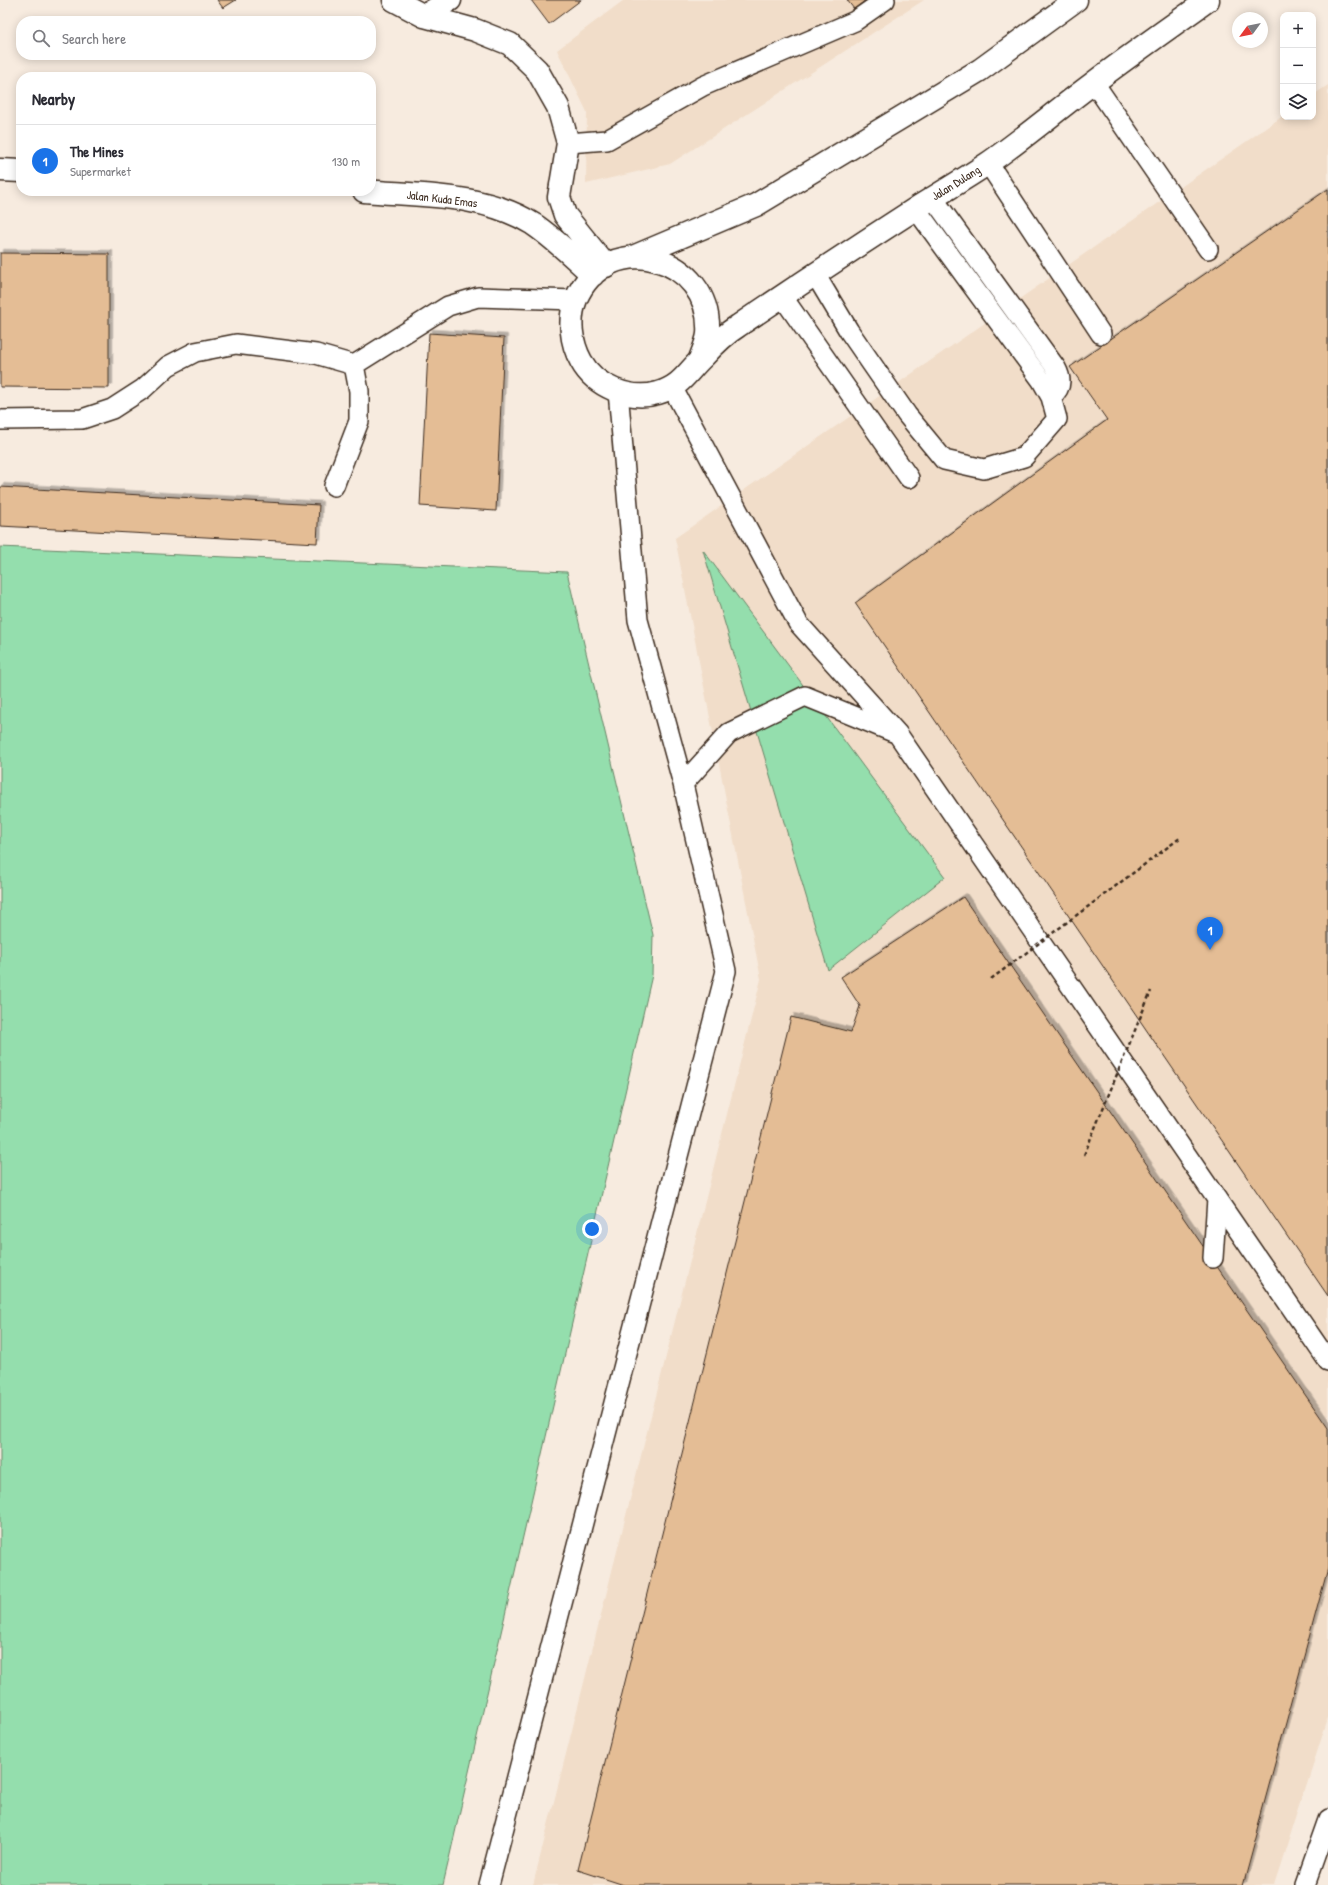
<!DOCTYPE html>
<html lang="en">
<head>
<meta charset="utf-8">
<style>
	body { margin:0; font-family:"Patrick Hand",sans-serif; background:#f2f2f3; color:#2b2b33 }
	.controls { position:absolute; right:12px; top:12px; display:grid; overflow:hidden; border-radius:8px; box-shadow:0 2px 10px #0003 }
	.controls button { width:36px; height:36px; display:grid; place-items:center; padding:0; border:0; border-bottom:1px solid #e1e1e2; background:#fff; color:#2b2b33; font:20px sans-serif }
	.compass { position:absolute; left:1232px; top:12px; width:36px; height:36px; border-radius:50%; background:#fff; box-shadow:0 2px 10px #0003; rotate:237deg }
	.you { position:absolute; left:592px; top:1229px; width:14px; height:14px; margin:-10px; border:3px solid #fff; border-radius:50%; background:#1a73e8; box-shadow:0 0 0 6px #1a73e833 }
	.badge { display:grid; place-items:center; width:26px; height:26px; border-radius:50%; background:#1a73e8; color:#fff; font-size:13px; font-weight:700 }
	.pin { position:absolute; translate:-50% -33px; filter:drop-shadow(0 1px 2px #0008) }
	.pin::after { content:''; position:absolute; top:21px; width:14px; height:12px; background:inherit; clip-path:polygon(0 0,100% 0,50% 100%) }
	.list { margin:0; padding:0; list-style:none }
	h2 { display:flex; justify-content:space-between; align-items:center; height:52px; margin:0; padding:0 16px; font-size:17px }
	h2 small { font-size:13px; font-weight:400; color:#7c7c81 }
	.list li { display:grid; grid-template-columns:26px 1fr auto; gap:12px; align-items:center; box-sizing:border-box; height:72px; padding:0 16px; border-top:1px solid #e1e1e2 }
	.list b { display:block; font-size:15px; white-space:nowrap }
	.list p { margin:0; font-size:13px; white-space:nowrap; color:#7c7c81 }
	.list em { font-size:13px; font-style:normal; color:#7c7c81 }
	.icon { flex:none; width:22px; height:22px; fill:none; stroke:currentColor; stroke-width:2; stroke-linecap:round; stroke-linejoin:round }
	.map { position:relative; flex:none; width:1328px; height:1885px; overflow:hidden }
	.search { position:absolute; background:#fff; box-shadow:0 2px 10px #0003; left:16px; top:16px; width:360px; height:44px; display:flex; align-items:center; gap:10px; box-sizing:border-box; padding:0 14px; border-radius:16px; color:#7c7c81; font-size:15px }
	.panel { position:absolute; background:#fff; box-shadow:0 2px 10px #0003; left:16px; top:72px; width:360px; height:124px; border-radius:16px }
	.map>svg:first-child { display:block }
	.built { fill:#f1ddc9 }
	.green { fill:#94dead; stroke:#688466 }
	.building { fill:#e4bd95; stroke:#3b2a1e; filter:url(#shadow) }
	.lines { fill:none; stroke-linecap:round; stroke-linejoin:round }
	.lane-casing { stroke:#3b2a1e; stroke-width:22 }
	.street-casing { stroke:#3b2a1e; stroke-width:25 }
	.lane { stroke:#fff; stroke-width:19 }
	.street { stroke:#fff; stroke-width:22 }
	.path-bridge { stroke:#3b2a1e; stroke-width:2.5; stroke-dasharray:4 3; stroke-linecap:butt }
	.labels { text-anchor:middle; stroke-width:4; stroke-linejoin:round; paint-order:stroke }
	.street-label { font-size:12px; fill:#3b2a1e; stroke:#fff }
</style>
</head>
<body>
<div class="map">
<svg width="1328" height="1885" viewBox="0 0 1328 1885">
	<defs>
		<filter id="shadow"><feDropShadow dx="3.5" dy="-3.5" stdDeviation="0" flood-color="#0004"/></filter>
	</defs>
	<rect width="100%" height="100%" fill="#f7ebdf"/>
	<filter id="ink" filterUnits="userSpaceOnUse"><feTurbulence type="fractalNoise" baseFrequency=".025" numOctaves="2"/><feDisplacementMap in="SourceGraphic" scale="8" xChannelSelector="R" yChannelSelector="G"/><feConvolveMatrix kernelMatrix="1 2 1 2 8 2 1 2 1" color-interpolation-filters="sRGB"/></filter>
	<g filter="url(#ink)">
		<path class="built" d="M 624,0 L 924,0 L 670,164 L 586,184 L 587,112 L 557,50 Z
			M 1328,85 L 1328,1717 L 1274,1885 L 533,1885 L 761,979 L 675,538 L 1283,116 L 1313,117 L 1313,95 Z"/>
		<path class="green" d="M 0,547 L 567,572 L 653,935 L 652,975 L 443,1885 L 0,1885 Z
			M 703,550 L 945,877 L 828,970 Z"/>
		<path class="building" d="M 217,0 L 236,0 L 223,8 Z
			M 531,0 L 581,0 L 549,24 Z
			M 847,0 L 866,0 L 854,9 Z
			M 1328,189 L 1328,1296 L 855,603 L 1107,420 L 1070,367 Z
			M 0,253 L 109,254 L 109,388 L 0,387 Z
			M 429,333 L 504,338 L 496,511 L 420,506 Z
			M 0,487 L 319,505 L 317,543 L 0,526 Z
			M 963,897 L 1328,1428 L 1328,1568 L 1242,1885 L 624,1885 L 578,1870 L 791,1017 L 851,1032 L 860,1006 L 841,977 Z"/>
		<g class="lines">
			<g class="lane-casing">
				<path id="lane" d="M 1094,83 L 1208,249
					M 568,143 L 607,140 L 703,86 L 855,21 L 885,0
					M 988,163 L 1101,334
					M 933,198 L 1056,368 C 1062,379 1062,388 1051,397
					M 815,274 L 849,331 L 907,415 L 944,460 L 984,469 L 1024,457 L 1057,419 L 1051,397 L 1042,381 L 916,209
					M 782,296 L 909,478
					M 354,365 L 448,306 L 478,297 L 575,300
					M 672,387 L 798,623 L 897,733 L 1328,1361
					M 0,420 L 82,419 L 112,409 L 143,389 L 168,366 L 195,352 L 236,344 L 316,354 L 354,365 L 359,391 L 359,421 L 334,486
					M 683,784 L 729,733 L 805,696 L 893,732
					M 1213,1258 L 1217,1199
					M 489,1885 L 726,971 L 683,784 L 638,620 L 618,391
					M 1305,1885 L 1328,1820"/>
			</g>
			<g class="street-casing">
				<path id="street" d="M 394,0 L 424,16 L 475,30 L 510,44 L 537,70 L 558,107 L 568,143 L 559,197 L 565,215 L 606,266
					M 424,16 L 450,0
					M 0,170 L 21,171
					M 364,191 C 420,196 484,193 533,224 C 554,238 574,258 593,275
					M 633,257 L 756,205 L 980,70 L 1076,0
					M 700,359 C 703,351 707,342 708,334 C 713,255 607,227 576,299 C 568,319 571,343 581,361 C 595,387 630,401 658,393 C 682,386 687,372 703,357 C 714,345 725,334 738,326 C 797,286 856,247 915,209 C 939,194 963,180 987,164 C 1023,139 1057,110 1092,84 C 1130,55 1169,28 1208,0"/>
			</g>
			<use href="#lane" class="lane"/>
			<use href="#street" class="street"/>
			<path class="path-bridge" d="M 991,979 L 1180,838
				M 1084,1155 L 1151,991"/>
		</g>
	</g>
	<g class="labels">
		<g class="street-label">
			<text transform="translate(956 183) rotate(-32)" y="4">Jalan Dulang</text>
			<text transform="translate(442 199) rotate(7)" y="4">Jalan Kuda Emas</text>
		</g>
	</g>
</svg>
<div class="controls">
<button>+</button>
<button>−</button>
<button><svg class="icon" aria-label="layers" viewBox="0 0 24 24"><path d="M12 4l9 5-9 5-9-5zM3 14l9 5 9-5"/></svg></button>
</div>
<svg class="compass" viewBox="-18 -18 36 36"><path d="M0-13l5 13h-10z" fill="#e53935"/><path d="M0 13l5-13h-10z" fill="#7c7c81"/></svg>
<div class="you"></div>
<div class="pin badge" style="left:1210px;top:950px">1</div>
<div class="search"><svg class="icon" aria-label="search" viewBox="0 0 24 24"><circle cx="10" cy="10" r="6"/><path d="M15 15l6 6"/></svg>Search here</div>
<section class="panel">
<h2>Nearby<small></small></h2>
<ul class="list">
<li><span class="badge">1</span><div><b>The Mines</b><p>Supermarket</p></div><em>130 m</em></li>
</ul>
</section>
</div>
</body>
</html>
